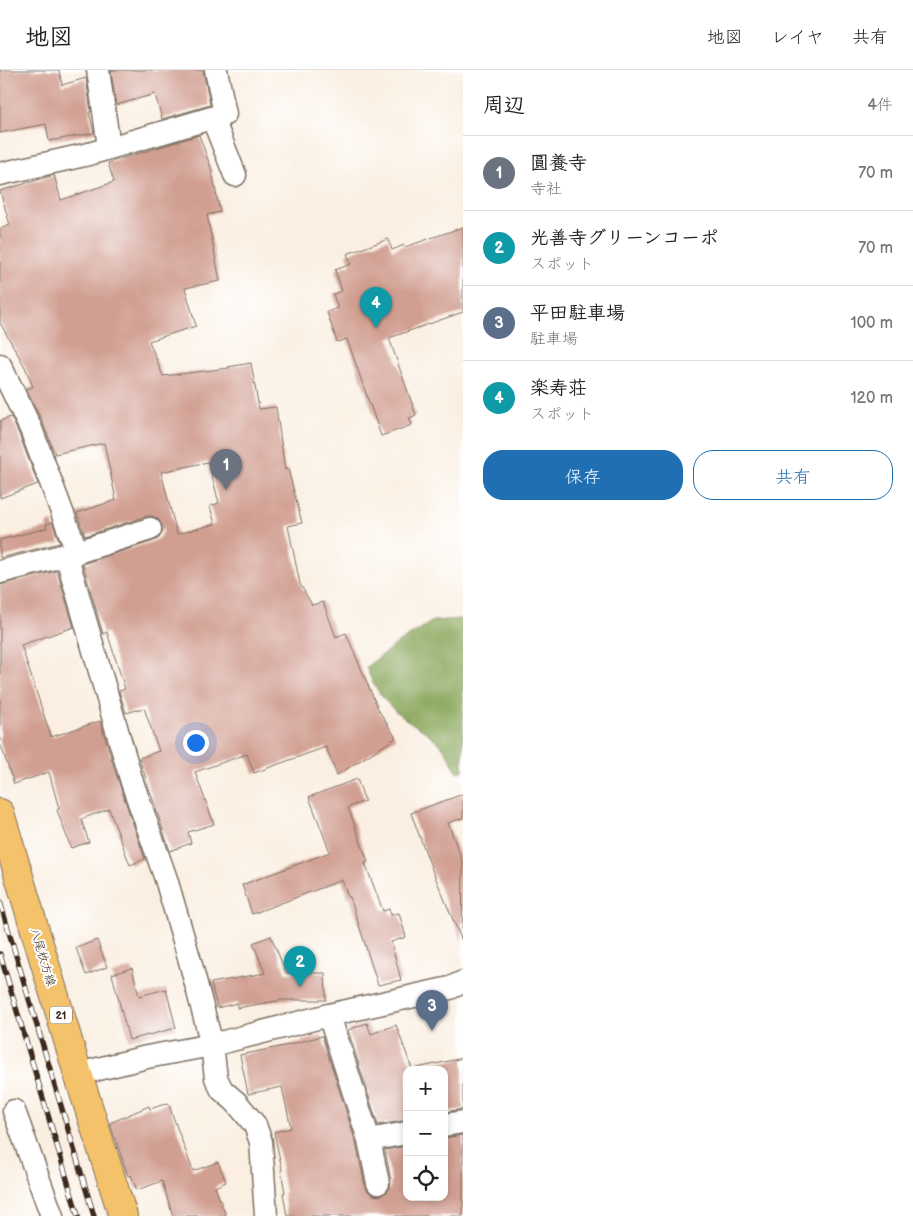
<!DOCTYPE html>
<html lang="ja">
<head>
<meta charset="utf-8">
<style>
	body { margin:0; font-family:"Balsamiq Sans","Klee One",sans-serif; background:#f6f6f6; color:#202124 }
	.controls { position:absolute; right:15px; bottom:15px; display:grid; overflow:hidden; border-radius:10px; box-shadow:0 2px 8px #0003 }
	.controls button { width:45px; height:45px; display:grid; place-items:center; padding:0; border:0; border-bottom:1px solid #e0e0e0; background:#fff; color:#202124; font:25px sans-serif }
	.you { position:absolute; left:195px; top:672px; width:18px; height:18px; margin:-12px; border:4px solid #fff; border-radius:50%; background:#1a73e8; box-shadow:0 0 0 8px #1a73e833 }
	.badge { display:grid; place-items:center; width:32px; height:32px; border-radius:50%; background:#1f6fb2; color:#fff; font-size:16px; font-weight:700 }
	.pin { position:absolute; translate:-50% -41px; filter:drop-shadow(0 1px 2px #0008) }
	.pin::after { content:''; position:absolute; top:26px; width:18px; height:15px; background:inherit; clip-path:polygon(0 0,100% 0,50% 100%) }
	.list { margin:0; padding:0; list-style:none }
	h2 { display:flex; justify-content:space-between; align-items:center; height:65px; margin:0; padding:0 20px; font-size:21px }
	h2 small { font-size:16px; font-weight:400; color:#757577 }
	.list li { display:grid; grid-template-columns:32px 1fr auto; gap:15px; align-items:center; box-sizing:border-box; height:75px; padding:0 20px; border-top:1px solid #e0e0e0 }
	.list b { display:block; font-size:19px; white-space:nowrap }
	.list p { margin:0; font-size:16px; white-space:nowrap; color:#757577 }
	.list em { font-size:16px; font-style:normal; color:#757577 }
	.actions { display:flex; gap:10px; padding:15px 20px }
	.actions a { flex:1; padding:11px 0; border:1px solid #1f6fb2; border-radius:20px; text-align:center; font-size:18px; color:#1f6fb2 }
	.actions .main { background:#1f6fb2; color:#fff }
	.icon { flex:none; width:28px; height:28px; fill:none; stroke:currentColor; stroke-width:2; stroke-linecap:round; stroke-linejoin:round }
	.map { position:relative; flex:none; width:463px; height:1146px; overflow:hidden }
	header { display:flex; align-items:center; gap:30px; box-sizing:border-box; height:70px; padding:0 25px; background:#fff; border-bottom:1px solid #e0e0e0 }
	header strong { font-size:24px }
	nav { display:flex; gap:28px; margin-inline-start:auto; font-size:18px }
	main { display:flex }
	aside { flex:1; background:#fff }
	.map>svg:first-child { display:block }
	.forest { fill:#87a558; stroke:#61683b }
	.building { fill:#d19f92; fill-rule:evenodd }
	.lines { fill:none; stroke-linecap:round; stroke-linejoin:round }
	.street-casing { stroke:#7e6f62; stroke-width:25 }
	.primary-casing { stroke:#7e6f62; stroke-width:30 }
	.street { stroke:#fff; stroke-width:22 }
	.primary { stroke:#f3c26a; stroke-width:28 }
	.rail-casing { stroke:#3b2a1e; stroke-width:5.5 }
	.rail { stroke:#fff; stroke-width:4; stroke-dasharray:11; stroke-linecap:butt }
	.labels { text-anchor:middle; stroke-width:4; stroke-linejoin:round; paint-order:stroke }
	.shield { fill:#fff; stroke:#766a62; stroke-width:1 }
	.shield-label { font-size:11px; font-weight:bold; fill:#3b2a1e }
	.street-label { font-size:12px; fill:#3b2a1e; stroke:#fff }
</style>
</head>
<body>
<header>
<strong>地図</strong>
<nav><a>地図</a><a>レイヤ</a><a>共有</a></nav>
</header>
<main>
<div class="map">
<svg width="463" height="1146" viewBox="0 0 463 1146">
	<rect width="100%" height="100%" fill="#fff"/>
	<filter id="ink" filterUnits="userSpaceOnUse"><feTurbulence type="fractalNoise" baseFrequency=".02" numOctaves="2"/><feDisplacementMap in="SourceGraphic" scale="10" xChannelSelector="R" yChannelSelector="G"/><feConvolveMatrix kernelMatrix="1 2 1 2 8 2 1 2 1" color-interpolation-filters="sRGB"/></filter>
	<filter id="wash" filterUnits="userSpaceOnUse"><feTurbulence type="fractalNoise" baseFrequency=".0096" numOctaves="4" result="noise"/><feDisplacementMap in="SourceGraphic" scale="20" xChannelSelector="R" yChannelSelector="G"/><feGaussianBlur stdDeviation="1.12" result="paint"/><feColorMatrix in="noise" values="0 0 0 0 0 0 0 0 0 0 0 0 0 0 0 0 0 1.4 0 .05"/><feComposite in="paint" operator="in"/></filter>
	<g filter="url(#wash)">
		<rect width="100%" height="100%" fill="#faefe1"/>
		<path class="forest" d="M 459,549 L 463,551 L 463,701 L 457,702 C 452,693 447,682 441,675 C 429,662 413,655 400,645 C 384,632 373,616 366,597 L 399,572 L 433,551 Z"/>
		<g id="blocks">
			<path class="building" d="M 0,0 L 59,0 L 62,15 L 86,8 L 91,42 L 89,42 L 94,63 L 49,71 L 46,54 L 0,63 Z
				M 114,0 L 203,0 L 210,35 L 162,49 L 155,24 L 116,35 L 111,1 Z
				M 199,65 L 211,98 L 220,142 L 207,145 L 220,211 L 185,218 L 196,256 L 149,271 L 163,306 L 229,298 L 228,297 L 251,293 L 259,339 L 276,337 L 285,400 L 288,399 L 302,453 L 288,456 L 300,514 L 312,535 L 323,532 L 336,567 L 346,563 L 379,641 L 396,668 L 337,705 L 326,677 L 254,703 L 247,684 L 195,702 L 214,754 L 188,762 L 191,773 L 170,781 L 139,688 L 159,681 L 144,638 L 126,643 L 119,621 L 125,619 L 107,562 L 103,564 L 83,494 L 154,471 L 159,468 L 163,462 L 163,456 L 158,449 L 153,446 L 147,446 L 85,466 L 77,443 L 116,430 L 104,373 L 55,384 L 43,353 L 26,319 L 33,317 L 25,297 L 0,253 L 0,159 L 10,155 L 0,121 L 54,105 L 61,130 L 114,112 L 108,93 ZM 208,392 L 219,433 L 210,436 L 215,454 L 177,464 L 161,402 Z
				M 463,157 L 463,242 L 389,268 L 416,345 L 409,348 L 412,355 L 381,366 L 347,269 L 337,272 L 327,242 L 338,238 L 333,224 L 342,221 L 335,200 L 351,194 L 347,184 L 388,169 L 392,180 L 404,175 L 405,177 Z
				M 11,347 L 19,364 L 38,414 L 0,428 L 0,351 Z
				M 52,452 L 60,473 L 0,488 L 0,470 L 47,458 L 46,454 Z
				M 57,501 L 74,557 L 21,575 L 51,667 L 100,651 L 120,716 L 145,789 L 130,795 L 109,739 L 81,749 L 89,772 L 71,778 L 57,740 L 59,739 L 49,702 L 14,714 L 0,673 L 0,515 Z
				M 357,709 L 365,731 L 348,737 L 368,792 L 365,793 L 383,841 L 389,839 L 391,845 L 399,843 L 406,867 L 391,872 L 401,910 L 378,915 L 350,827 L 348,827 L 342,810 L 252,844 L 242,815 L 330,782 L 309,727 Z
				M 463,724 L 463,748 L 448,753 L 463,793 L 462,871 L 433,802 L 411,743 Z
				M 271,866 L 286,903 L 325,903 L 326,930 L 282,930 L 237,938 L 237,933 L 217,938 L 211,913 L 265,903 L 253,873 Z
				M 97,870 L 107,897 L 86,905 L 76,878 Z
				M 132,898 L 139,926 L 166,919 L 176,958 L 129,970 L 112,904 Z
				M 367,953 L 371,964 L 396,955 L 412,999 L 463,988 L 463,1039 L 444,1042 L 444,1000 L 407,1000 L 407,1050 L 378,1055 L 348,960 Z
				M 322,966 L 356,1073 L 365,1116 L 368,1121 L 373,1125 L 380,1126 L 387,1122 L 390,1118 L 391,1111 L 385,1080 L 407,1076 L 407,1127 L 444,1127 L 444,1068 L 463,1065 L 463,1146 L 287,1146 L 283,1123 L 285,1123 L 281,1100 L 282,1099 L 274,1062 L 291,1058 L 282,1017 L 248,1024 L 240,985 L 284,976 Z
				M 168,1033 L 193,1101 L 218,1092 L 226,1112 L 215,1117 L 226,1146 L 173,1146 L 162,1111 L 137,1120 L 131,1105 L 128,1106 L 110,1053 L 149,1036 L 150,1039 Z"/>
		</g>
	</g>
	<g filter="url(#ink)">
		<use href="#blocks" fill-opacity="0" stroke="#7e6f62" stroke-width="1"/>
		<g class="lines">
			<g class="street-casing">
				<path id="street" d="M 98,0 L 109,77
					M 213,49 L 235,105
					M 0,104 L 89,84 L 225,44 L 216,0
					M 0,295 L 31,359 L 77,482
					M 66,484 L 132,712 L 166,809 L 190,891 L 212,975 L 216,1008 L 222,1020 L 236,1032 L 255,1055 L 261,1072 L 266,1146
					M 0,502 L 77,482 L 150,459
					M 329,945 L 369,1070 L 378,1113
					M 78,1004 L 147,987 L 212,975 L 329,945 L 450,918 L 463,912
					M 14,1041 L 52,1146
					M 444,1055 L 463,1052
					M 369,1070 L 407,1063"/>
			</g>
			<g class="primary-casing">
				<path id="primary" d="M 0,743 L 78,1004 L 123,1146"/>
			</g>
			<use href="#street" class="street"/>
			<use href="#primary" class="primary"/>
			<g class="rail-casing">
				<path id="rail" d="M 0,832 L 94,1146
					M 0,884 L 78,1146"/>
			</g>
			<use href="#rail" class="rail"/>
		</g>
	</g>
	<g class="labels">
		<rect class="shield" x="50" y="936.5" width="22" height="17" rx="4"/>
		<g class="shield-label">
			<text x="61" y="949">21</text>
		</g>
		<g class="street-label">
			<text transform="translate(43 887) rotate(73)" y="4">八尾枚方線</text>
		</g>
	</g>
</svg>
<div class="controls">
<button>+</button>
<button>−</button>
<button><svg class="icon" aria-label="locate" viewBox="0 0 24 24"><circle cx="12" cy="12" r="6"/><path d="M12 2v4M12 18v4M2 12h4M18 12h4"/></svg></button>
</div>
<div class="you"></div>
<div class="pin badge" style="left:226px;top:420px;background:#6b7280">1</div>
<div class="pin badge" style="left:300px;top:917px;background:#0f9aa8">2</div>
<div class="pin badge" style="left:432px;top:961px;background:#5c6f8a">3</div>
<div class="pin badge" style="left:376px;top:258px;background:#0f9aa8">4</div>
</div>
<aside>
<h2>周辺<small>4件</small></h2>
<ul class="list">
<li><span class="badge" style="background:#6b7280">1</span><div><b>圓養寺</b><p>寺社</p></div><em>70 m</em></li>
<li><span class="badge" style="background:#0f9aa8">2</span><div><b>光善寺グリーンコーポ</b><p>スポット</p></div><em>70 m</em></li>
<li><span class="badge" style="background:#5c6f8a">3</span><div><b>平田駐車場</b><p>駐車場</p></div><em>100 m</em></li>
<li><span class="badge" style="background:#0f9aa8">4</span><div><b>楽寿荘</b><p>スポット</p></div><em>120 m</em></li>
</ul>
<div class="actions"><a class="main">保存</a><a>共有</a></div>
</aside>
</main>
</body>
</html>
